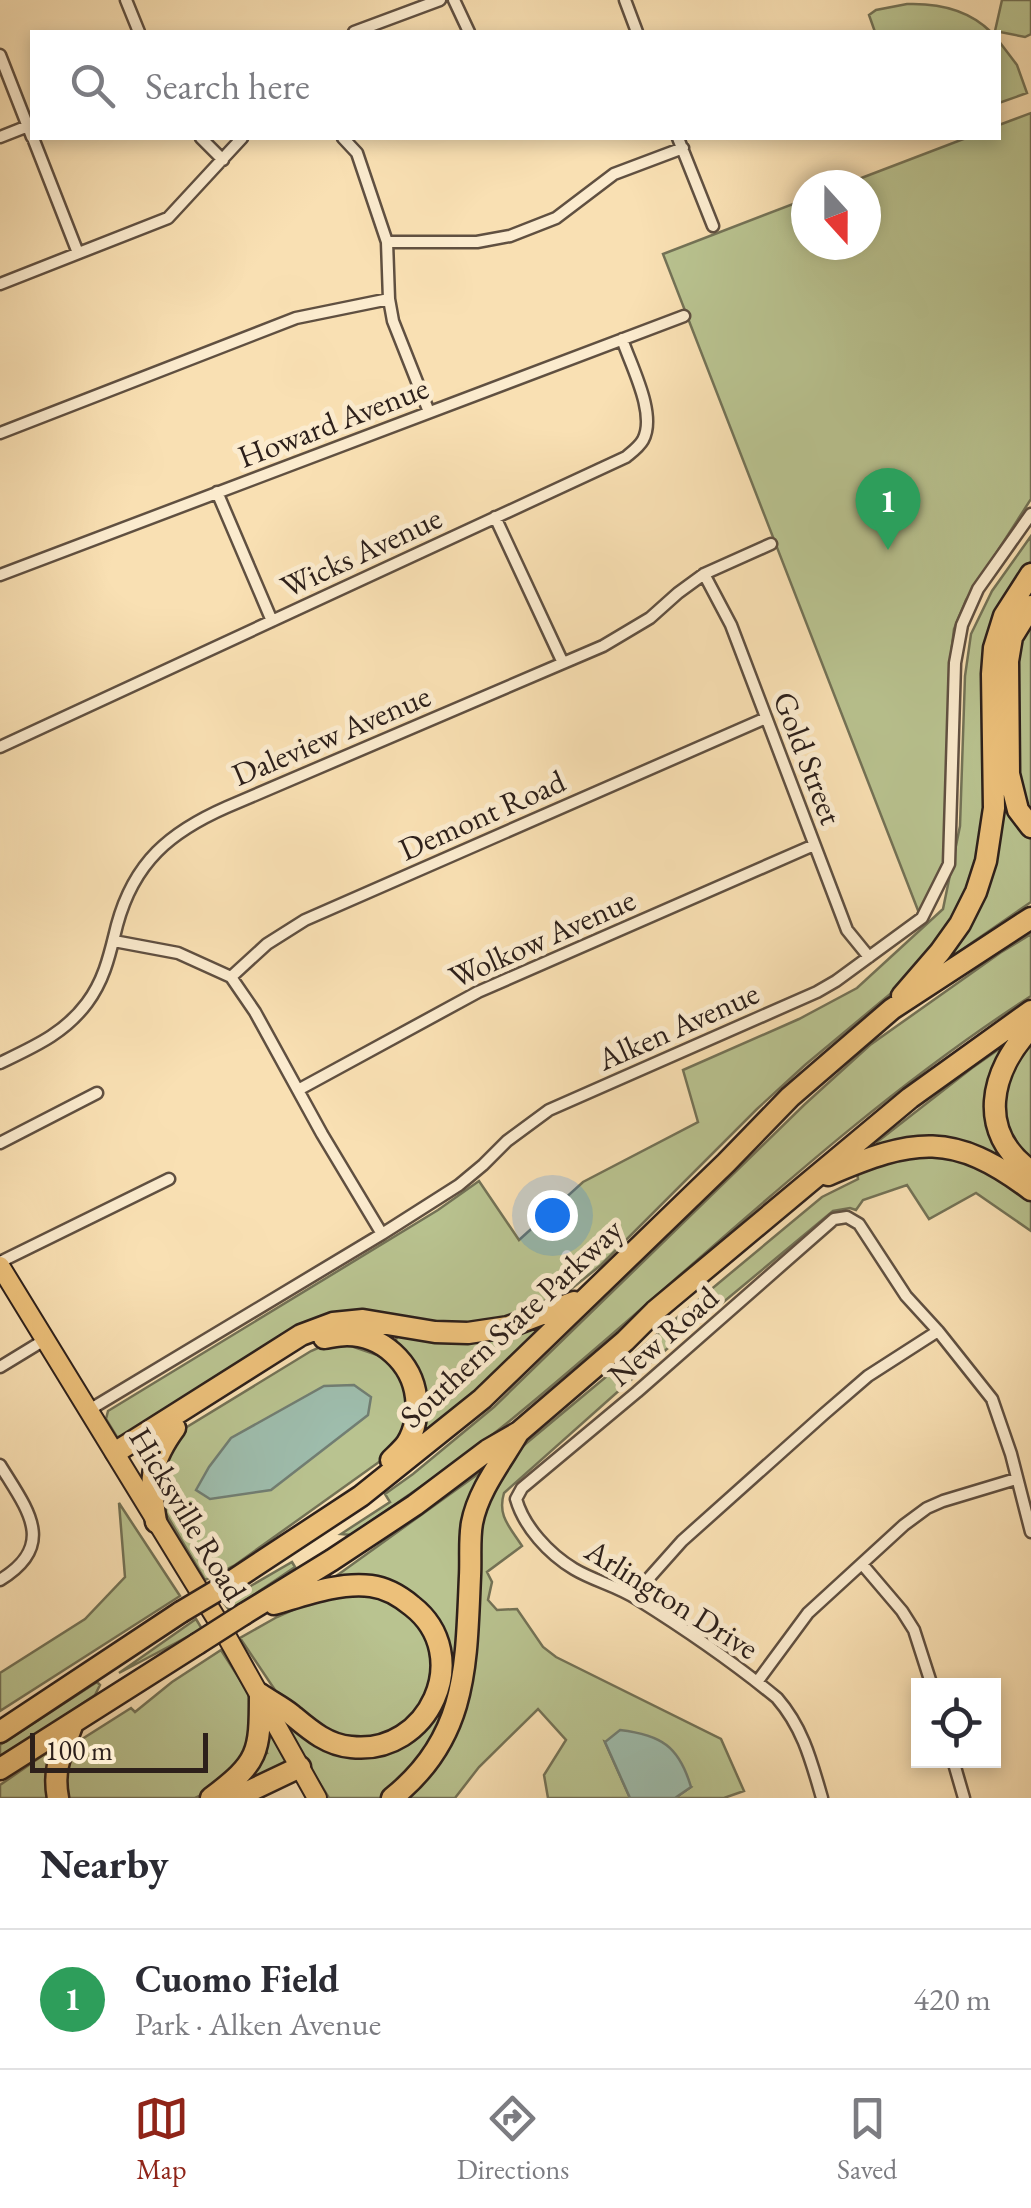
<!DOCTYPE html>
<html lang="en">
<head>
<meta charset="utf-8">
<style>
	body { margin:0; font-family:"EB Garamond",serif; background:#f7f7f7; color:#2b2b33 }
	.controls { position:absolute; right:30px; bottom:30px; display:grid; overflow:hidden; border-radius:0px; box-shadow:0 5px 15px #0003 }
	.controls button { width:90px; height:90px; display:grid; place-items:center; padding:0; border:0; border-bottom:2px solid #e1e1e2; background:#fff; color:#2b2b33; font:50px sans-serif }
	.compass { position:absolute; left:791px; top:170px; width:90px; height:90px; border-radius:50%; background:#fff; box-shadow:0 5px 15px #0003; rotate:159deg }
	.scale { position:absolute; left:30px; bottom:25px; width:178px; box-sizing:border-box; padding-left:10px; border:5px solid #2d201b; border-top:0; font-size:28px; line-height:35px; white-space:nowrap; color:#2d201b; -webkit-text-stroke:8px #fbebce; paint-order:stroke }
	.you { position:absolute; left:552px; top:1215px; width:35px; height:35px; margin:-25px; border:8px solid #fff; border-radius:50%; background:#1a73e8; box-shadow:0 0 0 15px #1a73e833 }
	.badge { display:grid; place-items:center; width:65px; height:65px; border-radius:50%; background:#8f2418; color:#fff; font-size:32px; font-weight:700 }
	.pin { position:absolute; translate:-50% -82px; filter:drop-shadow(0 2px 5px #0008) }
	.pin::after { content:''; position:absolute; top:52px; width:35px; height:30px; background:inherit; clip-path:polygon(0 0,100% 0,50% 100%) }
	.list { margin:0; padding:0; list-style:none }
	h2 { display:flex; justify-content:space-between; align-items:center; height:130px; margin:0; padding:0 40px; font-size:42px }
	h2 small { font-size:32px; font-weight:400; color:#7c7c81 }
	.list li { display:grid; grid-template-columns:65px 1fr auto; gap:30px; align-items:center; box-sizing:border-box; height:140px; padding:0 40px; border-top:2px solid #e1e1e2 }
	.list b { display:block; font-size:38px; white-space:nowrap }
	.list p { margin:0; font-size:32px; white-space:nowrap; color:#7c7c81 }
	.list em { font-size:32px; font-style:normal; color:#7c7c81 }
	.icon { flex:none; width:55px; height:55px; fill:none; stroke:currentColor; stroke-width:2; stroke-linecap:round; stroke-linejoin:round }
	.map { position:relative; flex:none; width:1031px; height:1798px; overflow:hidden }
	.search { position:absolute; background:#fff; box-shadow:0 5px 15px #0003; left:30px; right:30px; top:30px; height:110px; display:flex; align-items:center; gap:25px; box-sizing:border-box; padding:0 35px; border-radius:0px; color:#7c7c81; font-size:38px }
	.sheet { height:270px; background:#fff }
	nav { display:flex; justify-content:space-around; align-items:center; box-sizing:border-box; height:140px; border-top:2px solid #e1e1e2; background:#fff; font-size:28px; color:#7c7c81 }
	nav a { display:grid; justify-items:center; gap:5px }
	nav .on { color:#8f2418 }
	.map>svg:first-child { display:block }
	.green { fill:#b9c390; stroke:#737256; stroke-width:2.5 }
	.water { fill:#9ebdad; stroke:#717e73; stroke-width:2.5 }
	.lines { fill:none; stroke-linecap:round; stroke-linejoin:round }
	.street-casing { stroke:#605041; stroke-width:15 }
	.primary-casing { stroke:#2d201b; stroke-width:22 }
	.highway-casing { stroke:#2d201b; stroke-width:25 }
	.street { stroke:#fbebce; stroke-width:10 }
	.primary { stroke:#ecc07a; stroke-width:18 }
	.highway { stroke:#ecc07a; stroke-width:20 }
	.highway-bridge-casing { stroke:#2d201b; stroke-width:25; stroke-linecap:butt }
	.highway-bridge { stroke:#ecc07a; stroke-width:20 }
	.labels { text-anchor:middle; stroke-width:10; stroke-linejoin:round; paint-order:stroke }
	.street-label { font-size:32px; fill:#2d201b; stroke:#fbebce }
</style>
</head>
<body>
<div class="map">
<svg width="1031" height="1798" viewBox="0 0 1031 1798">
	<rect width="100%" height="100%" fill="#f9e0b3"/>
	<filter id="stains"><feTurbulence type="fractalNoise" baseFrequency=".002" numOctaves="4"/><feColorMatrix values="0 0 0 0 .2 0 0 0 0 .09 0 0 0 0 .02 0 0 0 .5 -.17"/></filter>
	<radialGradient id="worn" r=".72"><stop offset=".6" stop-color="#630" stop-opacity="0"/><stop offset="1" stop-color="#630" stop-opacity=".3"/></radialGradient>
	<path class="green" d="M 1002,0 L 1031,0 L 1031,34 L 1025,37 L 995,31 Z
		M 907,4 C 938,3 969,10 991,32 L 875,32 L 869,15 L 876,10 Z
		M 998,40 L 1017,65 L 1027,93 L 999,103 Z
		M 1031,113 L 1031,499 L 966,600 L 954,629 L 950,662 L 945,863 L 919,913 L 663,254 L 806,199 L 806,245 L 866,245 L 866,185 L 843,185 L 966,138 L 998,138 L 999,125 Z
		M 1031,536 L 1031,561 L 995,613 L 986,819 L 977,874 L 945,938 L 907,980 L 805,1065 L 757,1109 L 601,1265 L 565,1294 L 532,1312 L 493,1326 L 439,1329 L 354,1315 L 126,1437 L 117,1437 L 106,1419 L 108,1411 L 438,1210 L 479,1181 L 519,1240 L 583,1182 L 698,1122 L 683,1070 L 799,1019 L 857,988 L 943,909 L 960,826 L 965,676 L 971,634 L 992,591 Z
		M 1031,618 L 1031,818 L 1015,785 L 1013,663 L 1022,629 Z
		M 1009,805 L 1015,821 L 1031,838 L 1031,902 L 944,962 L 998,809 Z
		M 1031,934 L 1031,996 C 843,1117 685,1278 512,1419 C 461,1461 405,1497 351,1535 L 341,1534 L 390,1502 L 385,1494 L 413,1474 L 494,1407 L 804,1105 L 870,1045 L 1000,953 Z
		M 1031,1037 L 1031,1164 L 1008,1139 L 998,1100 L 1007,1071 Z
		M 1012,1040 L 991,1127 L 1002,1160 L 879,1146 L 877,1142 L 972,1068 Z
		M 910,1152 L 969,1158 L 1031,1197 L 1031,1231 L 976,1193 L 929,1219 L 907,1185 L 863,1200 L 856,1210 L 850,1208 L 833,1211 L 650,1363 L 504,1493 C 497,1516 510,1527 522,1546 L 487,1572 L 492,1582 L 488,1600 L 497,1610 L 517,1609 L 543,1647 L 556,1657 L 721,1739 L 744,1791 L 724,1798 L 675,1798 L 691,1787 L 605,1742 L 630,1798 L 548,1798 L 544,1775 L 566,1740 L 538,1709 L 479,1767 L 455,1798 L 406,1798 L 444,1750 L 479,1520 L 503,1468 L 523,1446 L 822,1197 L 858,1179 L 857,1172 Z
		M 537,1326 L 540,1332 L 422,1441 L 397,1349 L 396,1339 L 400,1333 Z
		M 340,1342 L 340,1346 L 351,1346 L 383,1357 L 406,1383 L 409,1412 L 393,1452 L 235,1565 L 205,1580 L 162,1507 L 157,1486 L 167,1447 L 182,1430 L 311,1351 L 327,1344 Z
		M 485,1469 L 463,1633 L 442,1732 L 387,1798 L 329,1798 L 279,1717 L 311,1741 L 392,1749 L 447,1678 L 417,1603 L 332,1579 Z
		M 119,1503 L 180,1596 L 0,1711 L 0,1673 L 85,1619 L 125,1577 Z
		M 292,1562 L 295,1567 L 230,1611 L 223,1602 Z
		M 353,1592 L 383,1595 L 413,1612 L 436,1662 L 432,1695 L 409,1727 L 374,1743 L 339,1742 L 281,1699 L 240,1638 L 277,1617 L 315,1600 Z
		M 196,1619 L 202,1629 L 119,1673 Z
		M 221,1650 L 253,1700 L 250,1753 L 217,1788 L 195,1798 L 66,1798 L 63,1763 L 79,1741 L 131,1708 L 135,1712 L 172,1682 Z
		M 97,1682 L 100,1685 L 95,1695 L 0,1759 L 0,1745 Z
		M 267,1732 L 270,1733 L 288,1765 L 242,1785 L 253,1774 L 262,1754 L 267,1753 L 265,1748 Z
		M 55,1747 L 53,1798 L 0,1798 L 0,1785 Z"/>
	<path class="water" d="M 354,1385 L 371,1397 L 368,1415 L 271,1490 L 210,1499 L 196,1490 L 209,1467 L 231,1438 L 324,1386 Z
		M 620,1730 C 661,1735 679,1746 691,1787 L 675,1798 L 630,1798 L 605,1742 Z"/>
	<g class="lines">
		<g class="street-casing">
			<path id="street" d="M 126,0 L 139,32
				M 454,0 L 469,32
				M 625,0 L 637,32
				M 354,32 L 440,0
				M 0,55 L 32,137
				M 0,137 L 28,126
				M 33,138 L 78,253
				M 201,138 L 223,160
				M 343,138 L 357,153 L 387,242 L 389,299 L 393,321 L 429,412
				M 678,138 L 713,226
				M 387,242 L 477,242 L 510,236 L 556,218 L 614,174 L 683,148
				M 0,284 L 168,218 L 242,138
				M 0,433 L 296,318 L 389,299
				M 217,492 L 272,621
				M 495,517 L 563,663
				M 704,574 L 731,625 L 847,930 L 869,957
				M 0,575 L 684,316
				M 0,747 L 626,457 C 632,452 639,447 643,440 C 657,414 631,366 622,339
				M 114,941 L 178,953 L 231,977 L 255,1012 L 322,1134 L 382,1234
				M 231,977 L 267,944 L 305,920 L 766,718
				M 0,1063 C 33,1047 64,1034 87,1003 C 105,979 110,953 117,925 C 134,862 170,832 227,807 L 603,646 L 650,618 L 678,593 L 704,574 L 771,544
				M 298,1090 L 478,992 L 814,845
				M 0,1143 L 97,1093
				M 0,1262 L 169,1179
				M 0,1367 L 46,1339
				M 89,1410 L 382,1234 L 459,1185 L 483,1165 L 507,1141 L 549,1110 L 817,992 L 836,981 L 922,918 L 949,864 L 955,663 L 962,625 L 978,589 L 1031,514
				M 0,1465 C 27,1509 58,1545 0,1580
				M 862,1564 L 902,1611 L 914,1630 L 932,1686
				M 633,1596 L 682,1541 L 824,1414 L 868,1376 L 938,1331
				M 757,1682 L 808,1613 L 904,1525 L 927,1508 L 943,1501 L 1016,1479
				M 953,1760 L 964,1798
				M 822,1798 C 811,1760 803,1728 777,1698 C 733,1662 685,1629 637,1599 C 617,1586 594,1581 574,1569 C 549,1554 524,1527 516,1499 L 522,1488 L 637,1392 L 834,1219 L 847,1217 L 859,1224 L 906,1296 L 938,1331 L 992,1399 L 1011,1454 L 1031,1532"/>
		</g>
		<g class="primary-casing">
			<path id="primary" d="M 0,1266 L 222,1628 L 317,1798"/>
		</g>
		<g class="highway-casing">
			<path id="highway" d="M 1031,606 L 1012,637 L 1008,661 L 1009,774 L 1018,810 L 1031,827
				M 902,996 L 940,952 L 960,924 L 976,892 L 986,861 L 994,808 L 992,674 L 994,648 L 1004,616 L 1031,574
				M 1031,1028 C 990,1071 976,1132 1031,1171
				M 828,1175 C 914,1138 953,1131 1031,1190
				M 324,1338 C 331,1337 339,1335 347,1335 C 382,1335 412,1363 416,1397 C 418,1412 415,1431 407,1443 C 403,1449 396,1455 391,1460
				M 116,1452 L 301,1335 L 333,1323 L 363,1320 L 435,1332 L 468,1333 L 508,1327 L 574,1302
				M 156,1522 C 149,1480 150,1462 175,1428
				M 223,1587 L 361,1496 L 482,1399 L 726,1163 L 790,1097 L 892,1009 L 1031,918
				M 244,1614 L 332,1560 L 415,1505 L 488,1450 L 519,1432 L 625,1341 L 655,1311 L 910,1098 L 1031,1011
				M 260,1694 C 270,1701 282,1707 292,1715 C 310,1730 327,1745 351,1747 C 429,1756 475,1655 412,1606 C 400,1596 387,1588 371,1586 C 339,1582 305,1595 274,1604
				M 0,1732 L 181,1612
				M 0,1769 L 197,1644
				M 58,1798 C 52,1767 63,1751 73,1723
				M 211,1798 C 259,1762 260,1753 260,1694
				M 235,1798 L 300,1767
				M 392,1798 C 468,1738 466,1665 470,1576 C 471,1559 469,1540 472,1523 C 478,1491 501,1462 517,1435"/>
		</g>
		<use href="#street" class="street"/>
		<use href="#primary" class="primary"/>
		<use href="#highway" class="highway"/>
		<g class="highway-bridge-casing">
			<path id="highway-bridge" d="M 181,1612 L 223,1587
				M 197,1644 L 244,1614"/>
		</g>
		<use href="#highway-bridge" class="highway-bridge"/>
	</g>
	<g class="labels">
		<g class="street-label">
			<text transform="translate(333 422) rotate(-21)" y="11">Howard Avenue</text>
			<text transform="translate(361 552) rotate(-25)" y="11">Wicks Avenue</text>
			<text transform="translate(331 735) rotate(-23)" y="11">Daleview Avenue</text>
			<text transform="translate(808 758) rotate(69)" y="11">Gold Street</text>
			<text transform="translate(482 815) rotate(-24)" y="11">Demont Road</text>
			<text transform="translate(542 938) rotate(-24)" y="11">Wolkow Avenue</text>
			<text transform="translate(678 1026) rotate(-24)" y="11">Alken Avenue</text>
			<text transform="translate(511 1323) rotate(-43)" y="11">Southern State Parkway</text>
			<text transform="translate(663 1336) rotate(-41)" y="11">New Road</text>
			<text transform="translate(188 1514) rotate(59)" y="11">Hicksville Road</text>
			<text transform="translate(672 1599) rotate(32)" y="11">Arlington Drive</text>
		</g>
	</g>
	<rect width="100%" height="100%" filter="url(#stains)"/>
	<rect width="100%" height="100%" fill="url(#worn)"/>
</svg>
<div class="controls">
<button><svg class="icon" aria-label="locate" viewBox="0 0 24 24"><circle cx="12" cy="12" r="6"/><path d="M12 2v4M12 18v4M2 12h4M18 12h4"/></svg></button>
</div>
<svg class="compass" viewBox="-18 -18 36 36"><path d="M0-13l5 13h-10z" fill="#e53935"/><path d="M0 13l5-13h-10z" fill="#7c7c81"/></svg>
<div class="scale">100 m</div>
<div class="you"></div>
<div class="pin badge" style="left:888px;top:550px;background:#2e9e5b">1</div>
<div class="search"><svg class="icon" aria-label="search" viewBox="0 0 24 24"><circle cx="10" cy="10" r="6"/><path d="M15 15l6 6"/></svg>Search here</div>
</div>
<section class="sheet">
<h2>Nearby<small></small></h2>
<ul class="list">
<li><span class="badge" style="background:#2e9e5b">1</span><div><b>Cuomo Field</b><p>Park · Alken Avenue</p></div><em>420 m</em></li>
</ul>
</section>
<nav>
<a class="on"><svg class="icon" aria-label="map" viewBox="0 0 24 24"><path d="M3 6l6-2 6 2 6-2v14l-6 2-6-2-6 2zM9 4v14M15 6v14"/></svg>Map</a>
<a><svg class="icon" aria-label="directions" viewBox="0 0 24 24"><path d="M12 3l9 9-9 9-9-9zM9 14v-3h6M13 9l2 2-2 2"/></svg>Directions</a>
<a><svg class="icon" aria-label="saved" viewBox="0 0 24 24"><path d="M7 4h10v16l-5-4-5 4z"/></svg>Saved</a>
</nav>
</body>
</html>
